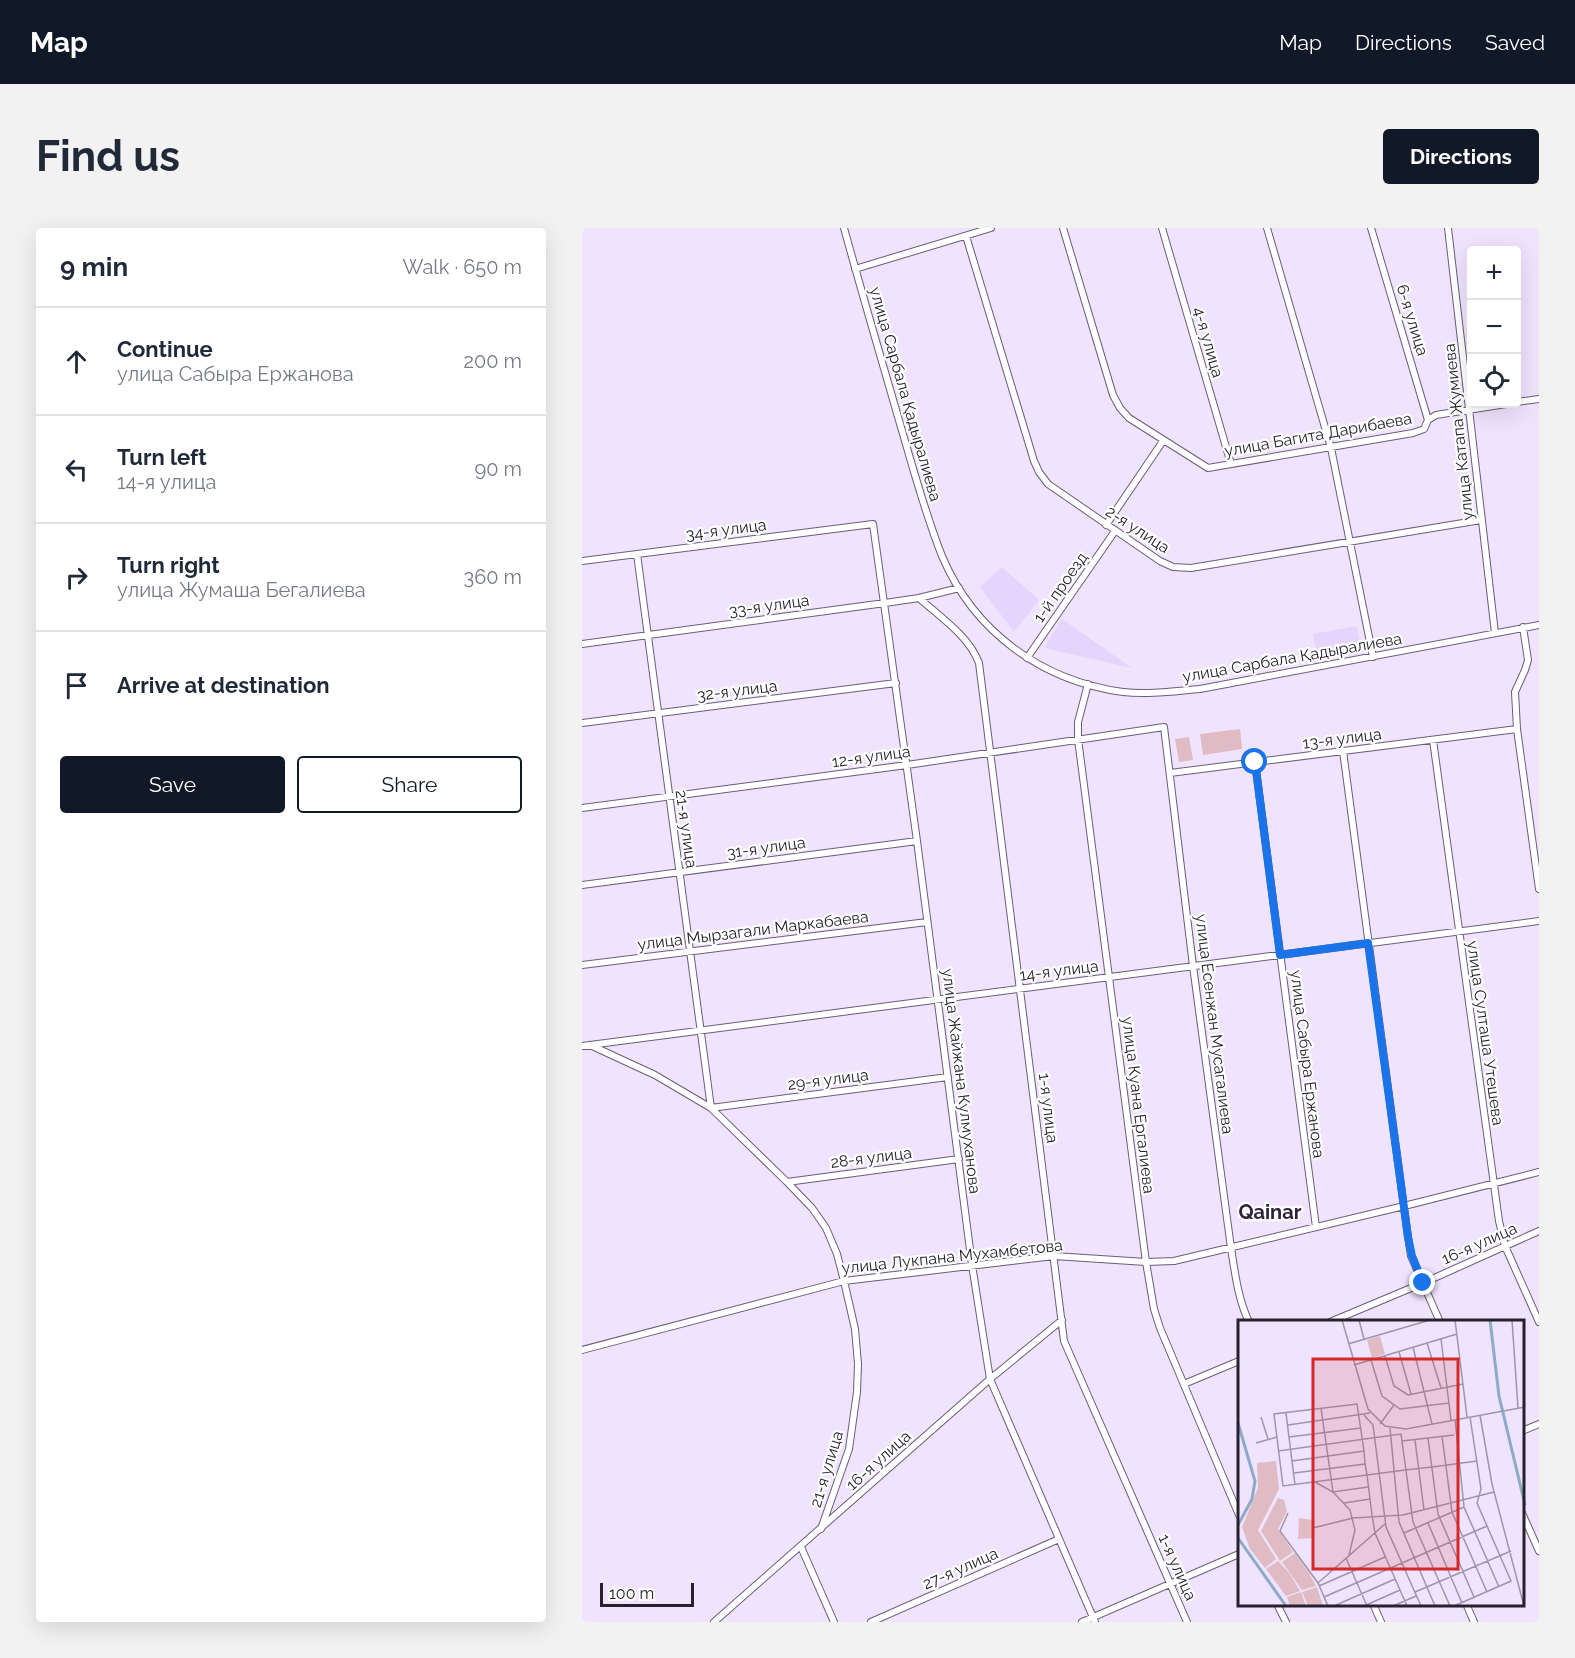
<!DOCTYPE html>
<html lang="en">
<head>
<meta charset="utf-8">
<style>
	body { margin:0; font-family:Raleway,sans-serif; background:#f2f2f3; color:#1f2937 }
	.controls { position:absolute; right:18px; top:18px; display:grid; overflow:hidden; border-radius:6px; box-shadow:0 6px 24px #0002 }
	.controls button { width:54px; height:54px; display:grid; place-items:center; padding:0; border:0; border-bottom:2px solid #e0e1e3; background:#fff; color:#1f2937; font:30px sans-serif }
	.scale { position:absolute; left:18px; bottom:15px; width:94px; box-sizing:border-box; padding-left:6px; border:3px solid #26212d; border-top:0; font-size:16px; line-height:21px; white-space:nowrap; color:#26212d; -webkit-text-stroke:4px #fff; paint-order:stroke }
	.stop { position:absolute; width:18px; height:18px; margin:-14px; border:4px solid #1a73e8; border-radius:50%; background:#fff }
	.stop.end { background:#1a73e8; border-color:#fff; box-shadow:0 2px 6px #0008 }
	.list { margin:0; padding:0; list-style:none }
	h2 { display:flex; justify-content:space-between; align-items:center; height:78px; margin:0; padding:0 24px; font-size:26px }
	h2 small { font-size:20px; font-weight:400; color:#747a83 }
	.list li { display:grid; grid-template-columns:39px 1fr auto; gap:18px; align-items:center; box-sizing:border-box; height:108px; padding:0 24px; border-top:2px solid #e0e1e3 }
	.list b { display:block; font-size:22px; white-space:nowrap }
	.list p { margin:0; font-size:20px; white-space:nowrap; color:#747a83 }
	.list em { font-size:20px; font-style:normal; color:#747a83 }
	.actions { display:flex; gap:12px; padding:18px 24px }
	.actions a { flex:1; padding:14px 0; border:2px solid #111827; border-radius:6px; text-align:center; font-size:21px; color:#111827 }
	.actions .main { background:#111827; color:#fff }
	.icon { flex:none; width:33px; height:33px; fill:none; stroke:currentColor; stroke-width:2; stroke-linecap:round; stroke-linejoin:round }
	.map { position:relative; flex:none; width:957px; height:1394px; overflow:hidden; border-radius:6px }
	header { display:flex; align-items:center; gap:36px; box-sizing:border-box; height:84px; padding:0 30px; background:#111827; color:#fff }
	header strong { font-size:28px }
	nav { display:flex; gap:33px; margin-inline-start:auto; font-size:21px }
	.intro { display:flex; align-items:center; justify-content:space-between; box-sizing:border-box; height:144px; padding:0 36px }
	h1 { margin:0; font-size:42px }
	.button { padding:15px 27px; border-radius:6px; background:#111827; color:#fff; font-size:21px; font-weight:700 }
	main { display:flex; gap:36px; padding:0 36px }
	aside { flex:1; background:#fff; border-radius:6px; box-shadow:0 6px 24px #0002 }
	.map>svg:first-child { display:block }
	.built { fill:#e6d4fc }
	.green { fill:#e0bbc3 }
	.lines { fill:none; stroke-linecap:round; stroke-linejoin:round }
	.minor-casing { stroke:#6a5d79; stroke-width:8 }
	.minor { stroke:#fff; stroke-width:6 }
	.route { stroke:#1a73e8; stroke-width:8 }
	.labels { text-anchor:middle; stroke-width:4.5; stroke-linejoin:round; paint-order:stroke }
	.street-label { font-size:16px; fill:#26212d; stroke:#fff }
	.quarter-label { font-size:20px; font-weight:bold; fill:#2e233b; stroke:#fff }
	.inset-river { fill:none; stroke:#8dabc8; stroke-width:3 }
	.inset-road { fill:none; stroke:#9f95aa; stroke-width:1.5 }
	.view { fill:#d62828; fill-opacity:0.15; stroke:#d62828; stroke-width:3 }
	.inset-edge { fill:none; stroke:#26212d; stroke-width:3 }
</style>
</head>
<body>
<header>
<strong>Map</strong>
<nav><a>Map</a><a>Directions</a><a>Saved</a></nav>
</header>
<div class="intro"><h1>Find us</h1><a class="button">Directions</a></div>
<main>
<aside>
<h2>9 min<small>Walk · 650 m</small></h2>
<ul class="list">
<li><svg class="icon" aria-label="ahead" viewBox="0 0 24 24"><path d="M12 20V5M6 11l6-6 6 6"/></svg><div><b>Continue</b><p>улица Сабыра Ержанова</p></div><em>200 m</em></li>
<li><svg class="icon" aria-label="left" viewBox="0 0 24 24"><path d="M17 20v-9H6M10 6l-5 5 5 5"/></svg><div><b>Turn left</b><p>14-я улица</p></div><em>90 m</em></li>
<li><svg class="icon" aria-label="right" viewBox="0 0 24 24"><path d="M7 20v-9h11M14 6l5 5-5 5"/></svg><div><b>Turn right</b><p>улица Жумаша Бегалиева</p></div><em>360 m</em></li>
<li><svg class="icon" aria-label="arrive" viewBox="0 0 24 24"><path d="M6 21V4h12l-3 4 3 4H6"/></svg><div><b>Arrive at destination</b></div></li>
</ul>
<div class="actions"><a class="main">Save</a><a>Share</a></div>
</aside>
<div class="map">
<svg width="957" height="1394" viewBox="0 0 957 1394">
	<rect width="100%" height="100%" fill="#efe3fe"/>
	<path class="built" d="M 420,339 L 457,372 L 432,404 L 398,359 Z
		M 480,391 L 550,440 L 462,420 Z
		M 775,398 L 780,424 L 736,432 L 731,406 Z"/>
	<path class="green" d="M 658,501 L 660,521 L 621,527 L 618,506 Z
		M 607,509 L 611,532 L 597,534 L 593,511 Z"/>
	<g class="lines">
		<g class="minor-casing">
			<path id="minor" d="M 262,0 C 281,69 301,137 321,206 C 333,247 344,288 360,328 C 392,404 460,453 541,464 C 567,467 593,463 618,461 L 957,397
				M 481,0 L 531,167 L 538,180 L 547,190 L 626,240 L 831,205 L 842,201 L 846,192 L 854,187 L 924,176
				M 580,0 L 649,236
				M 685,0 L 749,220 L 791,429
				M 789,0 L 846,192
				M 866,0 L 913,405
				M 384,8 L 452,233 L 457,244 L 466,256 L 578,333 L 591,339 L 609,340 L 899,292
				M 273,41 L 409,0
				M 934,174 L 957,171
				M 524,297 L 581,213
				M 55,326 L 129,880 L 366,849
				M 0,333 L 291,296 L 335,613 L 390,1037 L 408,1151 L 513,1394
				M 337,370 C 358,389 387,408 397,435 L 482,1113 L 605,1394
				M 941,399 L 946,432 L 943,442 L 933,464 L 935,501 L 957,661
				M 0,416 L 303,375 L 337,370 L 377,360
				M 445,430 L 533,303
				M 506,456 L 496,494 L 496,511 L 564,1034 L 572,1081 L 578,1100 L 657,1287
				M 0,495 L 314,455
				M 851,512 L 917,993 L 923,1018 L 957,1094
				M 761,523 L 826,1009 L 829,1028 L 858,1094
				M 673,534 L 734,999
				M 588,545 L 935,501
				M 0,580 L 325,537 L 582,499 L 611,738 L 649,1020 C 653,1045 656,1071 667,1094
				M 0,657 L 335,613
				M 0,737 L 345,694
				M 8,817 L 73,847 L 129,880 L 205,954 L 230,980 L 244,1000 L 255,1026 L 262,1053 L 273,1101 L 276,1136 L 275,1164 L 267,1221 L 239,1301
				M 0,818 L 957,693
				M 205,954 L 377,931
				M 748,1094 L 841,1055 L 957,1003
				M 0,1122 L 262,1053 L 472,1028 L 564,1034 L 592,1033 L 822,978 L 957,944
				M 602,1156 L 657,1133
				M 940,1203 L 957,1196
				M 940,1285 L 957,1323
				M 219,1319 L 252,1394
				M 696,1378 L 704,1394
				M 792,1378 L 799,1394
				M 885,1378 L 892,1394
				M 132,1394 L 408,1151 L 480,1092
				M 289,1394 L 477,1311
				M 500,1394 L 657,1326"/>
		</g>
		<use href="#minor" class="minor"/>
	</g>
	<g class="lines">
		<path class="route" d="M 673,534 L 698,727 L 786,715 L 826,1009 L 830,1028 L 841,1055"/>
	</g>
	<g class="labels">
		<g class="street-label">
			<text transform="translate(831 92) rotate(73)" y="6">6-я улица</text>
			<text transform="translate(627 114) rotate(74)" y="6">4-я улица</text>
			<text transform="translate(324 166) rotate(74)" y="6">улица Сарбала Қадыралиева</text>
			<text transform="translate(876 204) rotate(-96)" y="6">улица Катапа Жумиева</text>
			<text transform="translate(736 206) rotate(-10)" y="6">улица Багита Дарибаева</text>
			<text transform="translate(144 301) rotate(-7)" y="6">34-я улица</text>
			<text transform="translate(556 301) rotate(33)" y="6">2-я улица</text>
			<text transform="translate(478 359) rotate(-55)" y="6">1-й проезд</text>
			<text transform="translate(187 377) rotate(-8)" y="6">33-я улица</text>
			<text transform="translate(710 429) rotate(-10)" y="6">улица Сарбала Қадыралиева</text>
			<text transform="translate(155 462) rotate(-7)" y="6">32-я улица</text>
			<text transform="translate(760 510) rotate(-7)" y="6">13-я улица</text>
			<text transform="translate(289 528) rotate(-8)" y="6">12-я улица</text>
			<text transform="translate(105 601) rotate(82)" y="6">21-я улица</text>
			<text transform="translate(184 619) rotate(-8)" y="6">31-я улица</text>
			<text transform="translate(171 702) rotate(-7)" y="6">улица Мырзагали Маркабаева</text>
			<text transform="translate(477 742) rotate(-7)" y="6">14-я улица</text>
			<text transform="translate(633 796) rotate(83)" y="6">улица Есенжан Мусагалиева</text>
			<text transform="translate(904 805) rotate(82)" y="6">улица Султаша Утешева</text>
			<text transform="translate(726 836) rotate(83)" y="6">улица Сабыра Ержанова</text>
			<text transform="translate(246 851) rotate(-7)" y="6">29-я улица</text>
			<text transform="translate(380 853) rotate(83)" y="6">улица Жайжана Кулмуханова</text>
			<text transform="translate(557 877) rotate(83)" y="6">улица Куана Ергалиева</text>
			<text transform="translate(467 880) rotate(83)" y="6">1-я улица</text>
			<text transform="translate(289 929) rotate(-7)" y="6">28-я улица</text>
			<text transform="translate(897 1015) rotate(-24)" y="6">16-я улица</text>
			<text transform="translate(370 1028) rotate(-6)" y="6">улица Лукпана Мухамбетова</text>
			<text transform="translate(296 1232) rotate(-42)" y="6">16-я улица</text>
			<text transform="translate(244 1241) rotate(-73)" y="6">21-я улица</text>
			<text transform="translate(596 1339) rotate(66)" y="6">1-я улица</text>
			<text transform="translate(378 1340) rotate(-24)" y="6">27-я улица</text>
		</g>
		<g class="quarter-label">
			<text x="688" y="991">Qainar</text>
		</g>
	</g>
	<g transform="translate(656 1092)">
		<rect width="286" height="286" fill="#efe3fe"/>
		<path d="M 142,16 L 147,34 L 134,38 L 129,20 ZM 38,141 L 41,169 L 20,210 L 38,239 L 27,248 L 12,229 L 4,207 L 20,168 L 19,143 ZM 40,178 L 46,180 L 49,191 L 40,209 L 55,232 L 42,241 L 23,211 ZM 61,198 L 74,200 L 75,218 L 60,219 ZM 57,233 L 71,253 L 78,266 L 64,270 L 44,242 ZM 40,241 L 52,254 L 62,271 L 48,276 L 28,249 ZM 79,267 L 85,286 L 70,286 L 64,272 ZM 63,272 L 68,286 L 52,286 L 49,277 Z" fill="#e0bbc3"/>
		<path class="inset-river" d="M 252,0 L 261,76 L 287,185M 0,103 L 17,161 L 14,179 L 0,205M 0,218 L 48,286"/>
		<path class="inset-road" d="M 104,0 L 130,89 L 147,106 L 168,109 L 287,87M 121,0 L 126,19M 217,0 L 229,97M 274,0 L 280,88M 203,19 L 213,100M 189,23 L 203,68M 110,24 L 192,0M 175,27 L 194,104M 161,32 L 173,74M 147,36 L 156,66 L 170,75 L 225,64M 133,40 L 144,76 L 162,89 L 211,83M 116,45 L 219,14M 83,88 L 95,172 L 130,167M 48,93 L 57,165M 126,95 L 135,105 L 148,207 L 183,286M 242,95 L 254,164 L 286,286M 23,97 L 30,119M 217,99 L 226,187 L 261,267M 142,104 L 156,85M 50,105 L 132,93M 152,108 L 161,202 L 197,286M 204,116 L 214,192 L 249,272M 51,117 L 123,108M 190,118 L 200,194 L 236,277M 177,120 L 186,190M 164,121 L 216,115M 18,123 L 39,117M 40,131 L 163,114 L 175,202 L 212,286M 54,141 L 126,131M 56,153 L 127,144M 77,162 L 95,172 L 112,190 L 117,210 L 111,235M 106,183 L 132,179M 50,193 L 42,211 L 80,263 L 90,286M 190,203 L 224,283M 75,208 L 115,198 L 165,195 L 256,172M 166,213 L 226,187M 108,238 L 129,286M 80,263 L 147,204M 81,266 L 147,237M 177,272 L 273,231M 86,277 L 249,206M 96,286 L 157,259M 126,286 L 162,270M 155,286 L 178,276M 169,286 L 137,213 L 134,195 L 129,155 L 127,144 L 126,131 L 119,84 L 36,94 L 45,166 L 129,155 L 167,150 L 194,147 L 239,141M 216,286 L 273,261 L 239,183 L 243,169 L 232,97"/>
		<path class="view" d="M 75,39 L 220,39 L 220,249 L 75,249 Z"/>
		<rect width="286" height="286" class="inset-edge"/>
	</g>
</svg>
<div class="controls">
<button>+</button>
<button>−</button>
<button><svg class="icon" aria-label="locate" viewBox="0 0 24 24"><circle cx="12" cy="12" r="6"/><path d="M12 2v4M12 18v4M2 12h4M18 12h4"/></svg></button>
</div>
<div class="scale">100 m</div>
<div class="stop" style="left:673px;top:534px"></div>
<div class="stop end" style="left:841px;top:1055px"></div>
</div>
</main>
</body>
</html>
